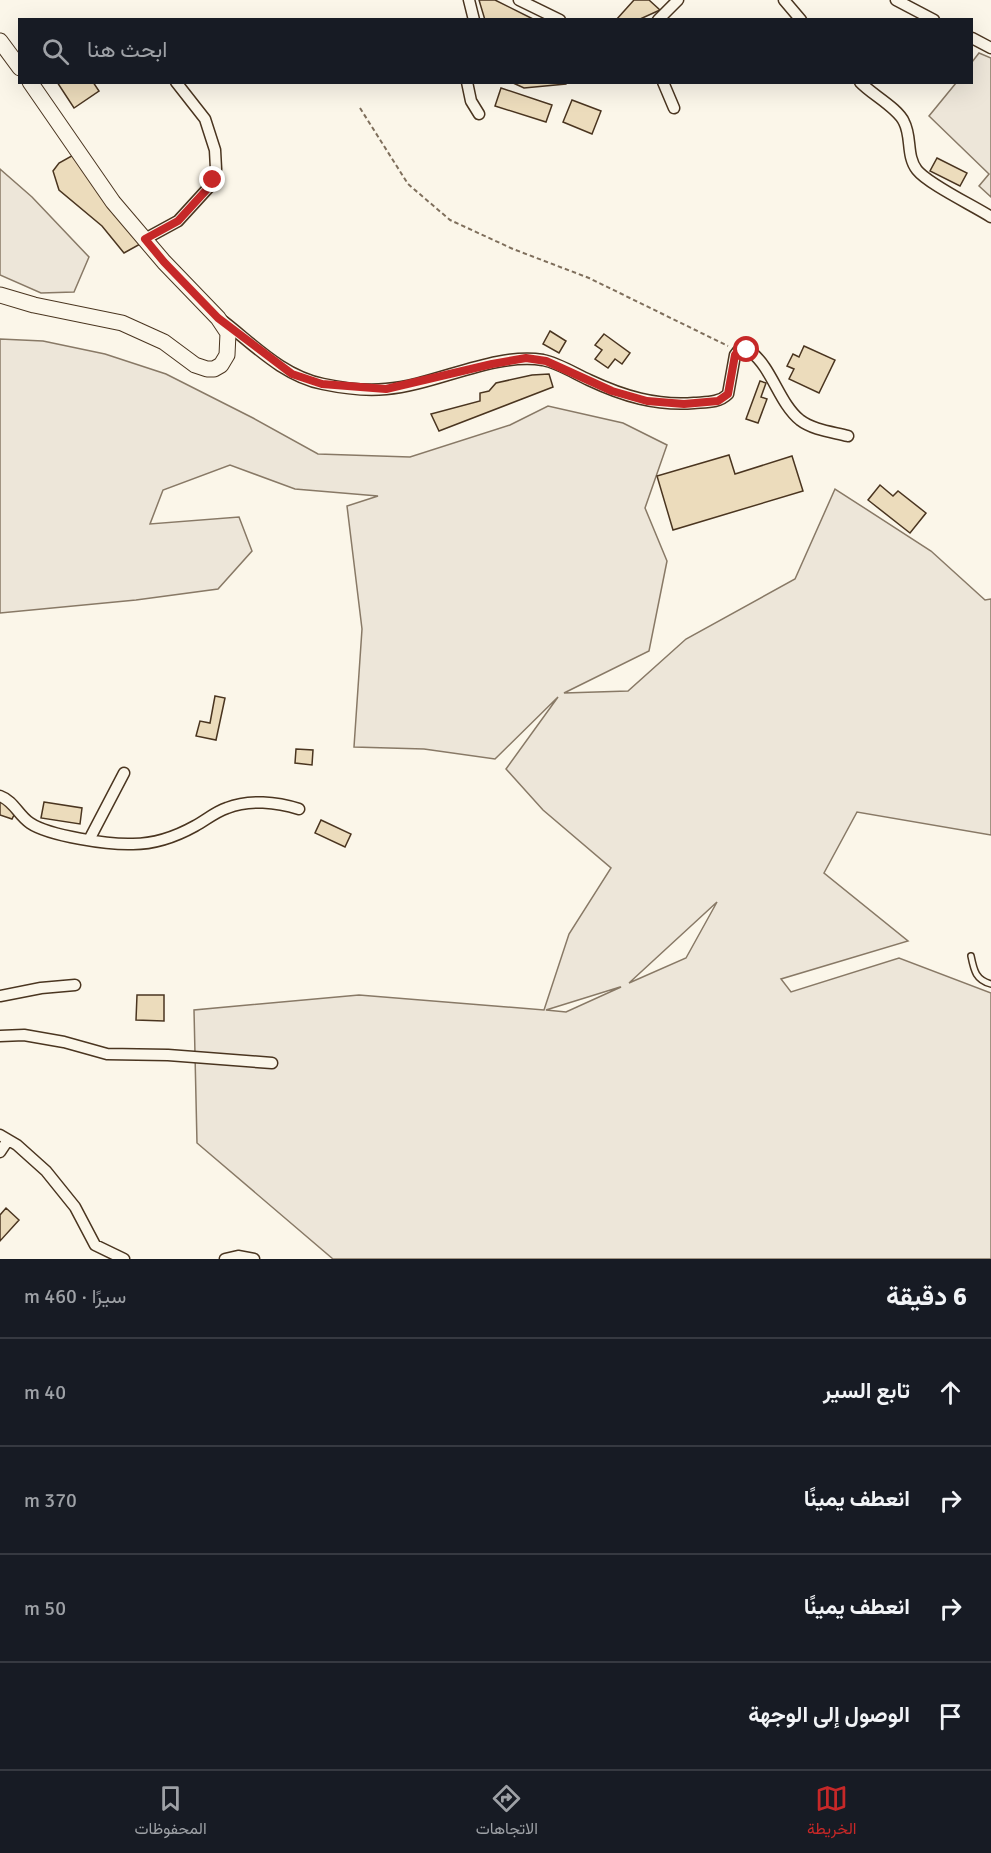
<!DOCTYPE html>
<html lang="ar">
<head>
<meta charset="utf-8">
<style>
	body { margin:0; font-family:Signika,Vazirmatn,sans-serif; background:#20242c; color:#f1f3f6; direction:rtl }
	.stop { position:absolute; width:18px; height:18px; margin:-14px; border:4px solid #c62828; border-radius:50%; background:#fff }
	.stop.end { background:#c62828; border-color:#fff; box-shadow:0 2px 6px #0008 }
	.list { margin:0; padding:0; list-style:none }
	h2 { display:flex; justify-content:space-between; align-items:center; height:78px; margin:0; padding:0 24px; font-size:26px }
	h2 small { font-size:20px; font-weight:400; color:#9ea1a6 }
	.list li { display:grid; grid-template-columns:39px 1fr auto; gap:18px; align-items:center; box-sizing:border-box; height:108px; padding:0 24px; border-top:2px solid #363941 }
	.list b { display:block; font-size:22px; white-space:nowrap }
	.list em { font-size:20px; font-style:normal; color:#9ea1a6 }
	.icon { flex:none; width:33px; height:33px; fill:none; stroke:currentColor; stroke-width:2; stroke-linecap:round; stroke-linejoin:round }
	.map { position:relative; flex:none; width:991px; height:1259px; overflow:hidden; direction:ltr }
	.search { position:absolute; background:#171b24; box-shadow:0 6px 24px #0002; left:18px; right:18px; top:18px; height:66px; display:flex; align-items:center; gap:15px; box-sizing:border-box; padding:0 21px; border-radius:0px; color:#9ea1a6; font-size:22px }
	.sheet { height:510px; background:#171b24 }
	nav { display:flex; justify-content:space-around; align-items:center; box-sizing:border-box; height:84px; border-top:2px solid #363941; background:#171b24; font-size:16px; color:#9ea1a6 }
	nav a { display:grid; justify-items:center; gap:3px }
	nav .on { color:#c62828 }
	.map>svg:first-child { display:block }
	.green { fill:#ede6d9; stroke:#887966; stroke-width:1.5; fill-rule:evenodd }
	.building { fill:#ecdcbc; stroke:#4a3520; stroke-width:1.5 }
	.lines { fill:none; stroke-linecap:round; stroke-linejoin:round }
	.lane-casing { stroke:#4a3520; stroke-width:8 }
	.street-casing { stroke:#4a3520; stroke-width:13 }
	.secondary-casing { stroke:#4a3520; stroke-width:17 }
	.path { stroke:#7f6f5c; stroke-width:2; stroke-dasharray:4.5 3; stroke-linecap:butt }
	.lane { stroke:#fbf6e9; stroke-width:5 }
	.street { stroke:#fbf6e9; stroke-width:10 }
	.secondary { stroke:#fbf6e9; stroke-width:15 }
	.route { stroke:#c62828; stroke-width:8 }
</style>
</head>
<body>
<div class="map">
<svg width="991" height="1259" viewBox="0 0 991 1259">
	<rect width="100%" height="100%" fill="#fbf6e9"/>
	<path class="green" d="M 979,53 L 991,58 L 991,197 L 979,186 L 989,174 L 929,116 L 956,83 L 972,82 L 972,62 Z
		M 0,169 L 32,197 L 89,257 L 74,292 L 41,293 L 0,275 Z
		M 0,339 L 43,341 L 105,354 L 166,374 L 253,418 L 318,454 L 410,457 L 510,425 L 548,406 L 623,423 L 667,445 L 645,508 L 667,561 L 649,651 L 564,693 L 628,691 L 686,639 L 795,579 L 835,489 L 931,551 L 985,600 L 991,599 L 991,835 L 857,812 L 824,873 L 908,941 L 781,979 L 791,992 L 899,958 L 991,993 L 991,1259 L 333,1259 L 197,1143 L 194,1010 L 359,995 L 544,1010 L 569,934 L 611,868 L 543,810 L 506,769 L 558,697 L 495,759 L 424,749 L 354,747 L 362,629 L 347,506 L 378,496 L 295,489 L 230,465 L 163,490 L 150,524 L 239,517 L 252,551 L 218,589 L 136,600 L 0,613 ZM 717,902 L 686,958 L 629,983 ZM 621,987 L 566,1012 L 546,1010 L 620,987 Z"/>
	<path class="building" d="M 479,0 L 495,0 L 535,20 L 485,20 Z
		M 634,0 L 649,0 L 660,10 L 638,20 L 616,20 Z
		M 57,82 L 93,82 L 99,91 L 74,108 Z
		M 511,82 L 567,82 L 566,84 L 524,88 Z
		M 501,88 L 552,105 L 546,122 L 495,106 Z
		M 572,100 L 601,111 L 592,134 L 563,122 Z
		M 77,153 L 142,243 L 124,253 L 102,226 L 59,190 L 53,171 L 59,163 Z
		M 937,158 L 967,173 L 960,186 L 930,171 Z
		M 550,331 L 566,341 L 559,353 L 543,344 Z
		M 604,334 L 630,353 L 622,364 L 615,359 L 608,368 L 595,359 L 602,350 L 595,345 Z
		M 804,346 L 835,360 L 819,393 L 789,379 L 794,369 L 787,366 L 793,354 L 799,357 Z
		M 549,374 L 553,387 L 439,431 L 431,414 L 480,401 L 480,393 L 489,391 L 496,383 L 532,375 Z
		M 760,381 L 766,383 L 761,397 L 767,399 L 758,423 L 746,419 Z
		M 729,455 L 735,474 L 792,456 L 803,491 L 673,530 L 657,476 Z
		M 880,485 L 893,496 L 898,491 L 926,513 L 910,533 L 868,500 Z
		M 215,696 L 225,698 L 216,740 L 196,736 L 200,721 L 210,723 Z
		M 296,749 L 313,750 L 312,765 L 295,763 Z
		M 0,800 L 16,811 L 12,819 L 0,815 Z
		M 44,802 L 82,808 L 80,824 L 41,818 Z
		M 321,820 L 351,834 L 345,847 L 315,833 Z
		M 137,995 L 164,995 L 164,1021 L 136,1020 Z
		M 6,1208 L 19,1220 L 0,1241 L 0,1215 Z"/>
	<g class="lines">
		<g class="lane-casing">
			<path id="lane" d="M 971,956 C 974,971 976,980 991,984"/>
		</g>
		<g class="street-casing">
			<path id="street" d="M 469,0 L 474,20
				M 519,0 L 560,20
				M 784,0 L 801,20
				M 896,0 L 934,20
				M 658,20 L 678,0
				M 972,38 L 991,48
				M 467,82 L 471,101 L 479,114
				M 663,82 L 674,108
				M 860,82 C 871,94 898,108 904,122 C 912,137 906,156 917,170 C 928,184 974,206 991,217
				M 145,239 L 178,221 L 210,186 L 216,169 L 215,150 L 205,119 L 176,82
				M 223,321 C 254,345 283,376 323,384 C 342,388 366,391 386,389 C 436,385 494,352 543,360 C 558,363 574,373 589,380 C 623,396 656,406 694,403 C 707,402 719,403 728,394 L 735,355 L 738,351 C 743,350 747,349 751,352 C 772,368 779,403 800,420 C 813,430 833,432 848,436
				M 0,796 C 14,801 18,815 30,823 C 49,836 110,845 133,844 C 154,844 177,836 195,826 C 206,820 215,812 227,808 C 249,799 277,802 299,809
				M 89,840 L 124,773
				M 0,996 L 41,988 L 75,985
				M 0,1036 L 24,1035 L 64,1042 L 107,1054 L 168,1055 L 272,1063
				M 0,1135 L 17,1145 L 46,1171 L 75,1207 L 95,1245 L 124,1259
				M 0,1152 L 8,1140
				M 225,1259 L 238,1256 L 254,1259"/>
		</g>
		<g class="secondary-casing">
			<path id="secondary" d="M 0,41 L 20,68
				M 0,295 L 34,305 L 122,323 L 164,342 L 195,365 L 207,369 L 214,369 L 221,365 L 227,355 L 228,333 L 218,318 L 164,262 L 113,202 L 30,82"/>
		</g>
		<path class="path" d="M 360,108 L 408,184 L 450,220 L 513,249 L 589,278 L 728,346"/>
		<use href="#lane" class="lane"/>
		<use href="#street" class="street"/>
		<use href="#secondary" class="secondary"/>
	</g>
	<g class="lines">
		<path class="route" d="M 213,180 L 210,186 L 178,221 L 145,239 L 164,262 L 218,318 L 292,374 L 322,384 L 386,389 L 492,364 L 526,358 L 546,361 L 612,391 L 647,401 L 684,404 L 718,401 L 728,394 L 735,355 L 738,351 L 747,350"/>
	</g>
</svg>
<div class="stop" style="left:747px;top:350px"></div>
<div class="stop end" style="left:213px;top:180px"></div>
<div class="search"><svg class="icon" aria-label="search" viewBox="0 0 24 24"><circle cx="10" cy="10" r="6"/><path d="M15 15l6 6"/></svg>ابحث هنا</div>
</div>
<section class="sheet">
<h2>6 دقيقة<small>سيرًا · 460 m</small></h2>
<ul class="list">
<li><svg class="icon" aria-label="ahead" viewBox="0 0 24 24"><path d="M12 20V5M6 11l6-6 6 6"/></svg><div><b>تابع السير</b></div><em>40 m</em></li>
<li><svg class="icon" aria-label="right" viewBox="0 0 24 24"><path d="M7 20v-9h11M14 6l5 5-5 5"/></svg><div><b>انعطف يمينًا</b></div><em>370 m</em></li>
<li><svg class="icon" aria-label="right" viewBox="0 0 24 24"><path d="M7 20v-9h11M14 6l5 5-5 5"/></svg><div><b>انعطف يمينًا</b></div><em>50 m</em></li>
<li><svg class="icon" aria-label="arrive" viewBox="0 0 24 24"><path d="M6 21V4h12l-3 4 3 4H6"/></svg><div><b>الوصول إلى الوجهة</b></div></li>
</ul>
</section>
<nav>
<a class="on"><svg class="icon" aria-label="map" viewBox="0 0 24 24"><path d="M3 6l6-2 6 2 6-2v14l-6 2-6-2-6 2zM9 4v14M15 6v14"/></svg>الخريطة</a>
<a><svg class="icon" aria-label="directions" viewBox="0 0 24 24"><path d="M12 3l9 9-9 9-9-9zM9 14v-3h6M13 9l2 2-2 2"/></svg>الاتجاهات</a>
<a><svg class="icon" aria-label="saved" viewBox="0 0 24 24"><path d="M7 4h10v16l-5-4-5 4z"/></svg>المحفوظات</a>
</nav>
</body>
</html>
